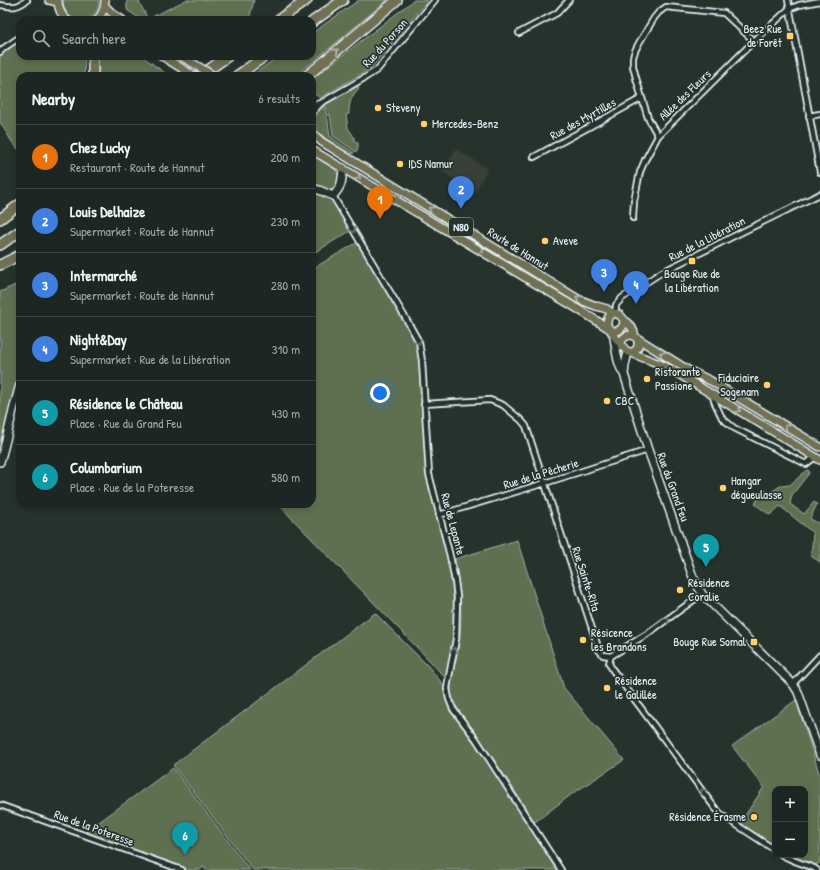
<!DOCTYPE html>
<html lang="en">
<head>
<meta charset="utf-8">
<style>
	body { margin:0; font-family:"Patrick Hand",sans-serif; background:#29322f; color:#f1f3f6 }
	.controls { position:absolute; right:12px; bottom:12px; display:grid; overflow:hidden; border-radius:8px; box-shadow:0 2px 6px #0003 }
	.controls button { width:36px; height:36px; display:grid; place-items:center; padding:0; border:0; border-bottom:1px solid #3a4340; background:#1c2622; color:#f1f3f6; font:20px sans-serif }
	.you { position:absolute; left:380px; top:393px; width:14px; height:14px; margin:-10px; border:3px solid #fff; border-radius:50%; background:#1a73e8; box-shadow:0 0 0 6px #1a73e833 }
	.badge { display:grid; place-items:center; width:26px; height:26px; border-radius:50%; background:#2563eb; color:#fff; font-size:13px; font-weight:700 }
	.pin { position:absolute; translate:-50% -33px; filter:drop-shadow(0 1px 2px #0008) }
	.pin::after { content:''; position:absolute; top:21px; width:14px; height:12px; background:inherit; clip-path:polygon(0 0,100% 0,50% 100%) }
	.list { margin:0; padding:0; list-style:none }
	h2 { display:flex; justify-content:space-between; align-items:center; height:52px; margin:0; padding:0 16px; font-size:17px }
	h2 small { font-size:13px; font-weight:400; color:#a0a5a5 }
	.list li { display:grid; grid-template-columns:26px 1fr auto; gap:12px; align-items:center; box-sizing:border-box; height:64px; padding:0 16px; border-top:1px solid #3a4340 }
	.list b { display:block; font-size:15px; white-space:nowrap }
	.list p { margin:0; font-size:13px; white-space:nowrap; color:#a0a5a5 }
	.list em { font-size:13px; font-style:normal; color:#a0a5a5 }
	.icon { flex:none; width:22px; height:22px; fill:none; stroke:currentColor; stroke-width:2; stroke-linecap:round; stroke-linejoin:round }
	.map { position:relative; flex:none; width:820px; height:870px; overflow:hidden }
	.search { position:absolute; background:#1c2622; box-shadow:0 2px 6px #0003; left:16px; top:16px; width:300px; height:44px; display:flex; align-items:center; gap:10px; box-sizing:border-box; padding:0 14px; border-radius:12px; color:#a0a5a5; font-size:15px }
	.panel { position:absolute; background:#1c2622; box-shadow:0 2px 6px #0003; left:16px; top:72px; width:300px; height:436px; border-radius:12px }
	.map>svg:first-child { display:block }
	.built { fill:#394037 }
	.green { fill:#5e6f51; stroke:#a3b0a4 }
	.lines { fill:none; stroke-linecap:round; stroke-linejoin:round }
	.street-casing { stroke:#e8f1f8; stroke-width:8 }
	.secondary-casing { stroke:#e8f1f8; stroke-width:10 }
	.primary-casing { stroke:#e8f1f8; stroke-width:10 }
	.highway-casing { stroke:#e8f1f8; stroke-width:12 }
	.street { stroke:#26332d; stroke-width:4.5 }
	.secondary { stroke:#26332d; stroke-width:7 }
	.primary { stroke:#706f52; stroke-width:7 }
	.highway { stroke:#706f52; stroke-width:9 }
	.primary-bridge-casing { stroke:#e8f1f8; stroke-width:10; stroke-linecap:butt }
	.primary-bridge { stroke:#706f52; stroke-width:7 }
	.oneway { stroke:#b8bdb6 }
	.oneway2 { stroke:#6a7674 }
	.poi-dot { fill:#ffd166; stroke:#26332d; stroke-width:1.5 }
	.labels { text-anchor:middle; stroke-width:3.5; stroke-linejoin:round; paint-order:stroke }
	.shield { fill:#26332d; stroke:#aeb8bb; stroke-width:1 }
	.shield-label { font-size:11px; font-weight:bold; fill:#e8f1f8 }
	.poi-label { font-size:12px; fill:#e8f1f8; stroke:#26332d; text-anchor:start }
	.street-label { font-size:12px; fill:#e8f1f8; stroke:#26332d }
</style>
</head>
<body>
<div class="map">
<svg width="820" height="870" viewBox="0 0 820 870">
	<rect width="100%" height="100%" fill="#26332d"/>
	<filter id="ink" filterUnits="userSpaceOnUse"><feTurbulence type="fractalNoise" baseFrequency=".025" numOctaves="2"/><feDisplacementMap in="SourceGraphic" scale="8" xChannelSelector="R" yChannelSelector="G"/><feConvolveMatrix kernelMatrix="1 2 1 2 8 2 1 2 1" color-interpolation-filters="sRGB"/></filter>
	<g filter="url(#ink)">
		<path class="built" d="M 456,149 L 488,169 L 475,192 L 442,172 Z"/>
		<path class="green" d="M 63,0 L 99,0 C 99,27 62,26 63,0 Z
			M 127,0 L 138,0 L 148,19 L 186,0 L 254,0 L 250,16 L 246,20 L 142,20 L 127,10 Z
			M 359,0 L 387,0 L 296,76 L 251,76 L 279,56 L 312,56 L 312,33 Z
			M 414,0 L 428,0 L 371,68 L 320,98 L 312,92 L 312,79 Z
			M 20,42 L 20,56 L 85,56 L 84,76 L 20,76 L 20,151 L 12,142 L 0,122 L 0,56 L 4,50 Z
			M 95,56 L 142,56 L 169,76 L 96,76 Z
			M 358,86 L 359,88 C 351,97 349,102 349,114 L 346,115 L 348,128 L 354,137 L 355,142 L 358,143 L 358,148 L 356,152 L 333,136 L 330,115 L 324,105 Z
			M 323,106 L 327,114 L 330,136 L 336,141 L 354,153 L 349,154 C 333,144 299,127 323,106 Z
			M 312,156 C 317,157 322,160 326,163 C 338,170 342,176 335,189 L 327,190 L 312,184 Z
			M 312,191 L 331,198 L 340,209 L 352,230 L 312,254 Z
			M 358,242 L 380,277 L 414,337 L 419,351 L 421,365 L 427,475 L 447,554 L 453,591 L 454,620 L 452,650 L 447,680 L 432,663 L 278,504 L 312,504 L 312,269 Z
			M 20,283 L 20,379 L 11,404 L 0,452 L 0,292 Z
			M 807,470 L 810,472 L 792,495 L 790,504 L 804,514 L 814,502 L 817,504 L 810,519 L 820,524 L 820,562 L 811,556 L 813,533 L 780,506 L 770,515 L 755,504 L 763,489 L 770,493 L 780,486 L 790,485 Z
			M 517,540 L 564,688 L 624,760 L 572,794 L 535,822 C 517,795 500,767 481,741 C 471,726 452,707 451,689 C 451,674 457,659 459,644 C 463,617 460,586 455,559 Z
			M 375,613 L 428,666 L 446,688 L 449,705 L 560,870 L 387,870 L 379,869 L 362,870 L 253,870 L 173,765 Z
			M 796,700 L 820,776 L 820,863 L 815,865 L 791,855 L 805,855 L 805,789 L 775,789 L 775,846 L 740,823 L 764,787 L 732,746 Z
			M 173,768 L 250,870 L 206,870 L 203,867 L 200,870 L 188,870 L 84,833 Z"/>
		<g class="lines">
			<g class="street-casing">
				<path id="street" d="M 788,0 L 820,172
					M 0,5 C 12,7 17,8 27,0
					M 519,33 L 557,13 L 569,0
					M 0,52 L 4,48 L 20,37
					M 312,105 L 321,103 L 366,77 L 377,70 L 435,0
					M 312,113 L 321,103
					M 809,116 L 820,114
					M 658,136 L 648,118 L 636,78 L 633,66 L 633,57 L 635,51 L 639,43 L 654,18 L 659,12 L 666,7 L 724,13 L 754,41
					M 534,157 L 642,98
					M 333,196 L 409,324 L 419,342 L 422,361 L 429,474 L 450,556 L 455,581 L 457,597 L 456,639 L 448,682 L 447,689 L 449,699 L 453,709 L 476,739 L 561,870
					M 633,218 L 634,201 L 640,172 L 645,160 L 658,136 L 754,41 L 789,9 L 799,5 L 820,1
					M 615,314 L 616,305 L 622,298 L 662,272 L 744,231 L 820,194
					M 712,394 L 715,403 L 722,418 L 734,428 L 806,464 L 815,457
					M 424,404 L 490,400 L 503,405 L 521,420 L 526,426 L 599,650 L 603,655 L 611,656
					M 439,515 L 545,483 L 648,450
					M 611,656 L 609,663 L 612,669 L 715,808 L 723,816 L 775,850
					M 611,656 L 647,634 L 702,594
					M 793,684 L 820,655
					M 0,805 L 182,870
					M 782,855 L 795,861 L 814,868 L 817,870"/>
			</g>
			<g class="secondary-casing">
				<path id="secondary" d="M 312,188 L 319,190 L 333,196 C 342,186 342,182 343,168
					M 614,338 C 616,349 617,365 624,374 L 648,450 L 693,577 L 702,594 L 793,684 L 798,692 L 820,755
					M 624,374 L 625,365 L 628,352
					M 0,462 C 8,436 12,410 20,385"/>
			</g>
			<g class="primary-casing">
				<path id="primary" d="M 49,0 L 58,2
					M 58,0 C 58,8 61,15 67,20
					M 105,6 L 113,14 L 122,20
					M 97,20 C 103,14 105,8 105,0
					M 162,56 L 194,76
					M 312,133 L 322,142 L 578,299 L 596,306 L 607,309 L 613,314
					M 312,150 L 573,306 L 613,331 C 620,332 624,327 624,320
					M 608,328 C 605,321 609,311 618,314 C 622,316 623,319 625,321 C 631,326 634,329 635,337
					M 610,329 C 613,335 616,338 620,343 C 625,350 630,358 638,347 L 638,341 L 637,338
					M 621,345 C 621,338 626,335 632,335 L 688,370 L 711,381 L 820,447
					M 630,352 C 644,359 658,362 672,370 L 820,460"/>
			</g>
			<g class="highway-casing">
				<path id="highway" d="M 278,20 L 307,0
					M 312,22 L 343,0
					M 93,76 L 93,56
					M 200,76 L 228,56
					M 237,76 L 265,56
					M 307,76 L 397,0
					M 0,219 L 20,204
					M 0,245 L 20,231
					M 0,265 L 20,255"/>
			</g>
			<use href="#street" class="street"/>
			<use href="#secondary" class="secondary"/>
			<use href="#primary" class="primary"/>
			<use href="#highway" class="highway"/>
			<g class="primary-bridge-casing">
				<path id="primary-bridge" d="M 181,56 L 214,76"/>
			</g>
			<use href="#primary-bridge" class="primary-bridge"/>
		</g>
		<defs><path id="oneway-chevron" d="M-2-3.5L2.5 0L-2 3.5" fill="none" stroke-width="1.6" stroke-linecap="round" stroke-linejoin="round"/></defs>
		<g class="oneway">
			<use href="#oneway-chevron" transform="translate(336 51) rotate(-40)"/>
			<use href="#oneway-chevron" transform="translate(358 177) rotate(31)"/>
			<use href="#oneway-chevron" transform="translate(431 209) rotate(-148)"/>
			<use href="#oneway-chevron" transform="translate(481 251) rotate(31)"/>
			<use href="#oneway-chevron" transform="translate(578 298) rotate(-153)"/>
			<use href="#oneway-chevron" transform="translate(662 354) rotate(-148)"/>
			<use href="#oneway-chevron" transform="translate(738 410) rotate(31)"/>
			<use href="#oneway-chevron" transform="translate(787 427) rotate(-149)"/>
		</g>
		<g class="oneway2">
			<use href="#oneway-chevron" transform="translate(353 230) rotate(59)"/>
			<use href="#oneway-chevron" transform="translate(418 342) rotate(71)"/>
			<use href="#oneway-chevron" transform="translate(667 620) rotate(-37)"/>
			<use href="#oneway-chevron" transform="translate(454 650) rotate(-80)"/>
			<use href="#oneway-chevron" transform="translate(703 791) rotate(-126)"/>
		</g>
	</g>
	<g class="poi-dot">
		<rect x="786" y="32" width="8" height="8" rx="2"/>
		<circle cx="378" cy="108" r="4"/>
		<circle cx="424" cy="124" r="4"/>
		<circle cx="400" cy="164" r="4"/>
		<circle cx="545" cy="241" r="4"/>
		<rect x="688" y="257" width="8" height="8" rx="2"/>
		<circle cx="647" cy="379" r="4"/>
		<circle cx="767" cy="385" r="4"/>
		<circle cx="607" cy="401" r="4"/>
		<circle cx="723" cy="488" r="4"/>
		<circle cx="680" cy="590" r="4"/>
		<circle cx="583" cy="640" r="4"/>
		<rect x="750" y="638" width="8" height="8" rx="2"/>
		<circle cx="607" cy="688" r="4"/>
		<circle cx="754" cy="817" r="4"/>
	</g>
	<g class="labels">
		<rect class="shield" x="449" y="218" width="24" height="18" rx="3"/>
		<g class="shield-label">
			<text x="461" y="231">N80</text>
		</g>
		<g class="poi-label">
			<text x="782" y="33" text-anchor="end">Beez Rue<tspan x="782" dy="14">de Forêt</tspan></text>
			<text x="386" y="112">Steveny</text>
			<text x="432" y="128">Mercedes-Benz</text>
			<text x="408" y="168">IDS Namur</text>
			<text x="553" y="245">Aveve</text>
			<text x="692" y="278" text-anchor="middle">Bouge Rue de<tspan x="692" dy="14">la Libération</tspan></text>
			<text x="655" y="376">Ristorante<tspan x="655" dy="14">Passione</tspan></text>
			<text x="759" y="382" text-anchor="end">Fiduciaire<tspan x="759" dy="14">Sogenam</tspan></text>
			<text x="615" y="405">CBC</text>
			<text x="731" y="485">Hangar<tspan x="731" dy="14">dégueulasse</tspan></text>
			<text x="688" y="587">Résidence<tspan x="688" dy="14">Coralie</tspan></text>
			<text x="591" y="637">Résicence<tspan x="591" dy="14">les Brandons</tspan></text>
			<text x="746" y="646" text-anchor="end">Bouge Rue Somal</text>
			<text x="615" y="685">Résidence<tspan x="615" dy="14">le Galillée</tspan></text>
			<text x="746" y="821" text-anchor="end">Résidence Érasme</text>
		</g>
		<g class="street-label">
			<text transform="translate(385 43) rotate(-48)" y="4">Rue du Porson</text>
			<text transform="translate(685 95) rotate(-44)" y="4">Allée des Fleurs</text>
			<text transform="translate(583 119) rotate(-29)" y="4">Rue des Myrtilles</text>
			<text transform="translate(707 239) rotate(-27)" y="4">Rue de la Libération</text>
			<text transform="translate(518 249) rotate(32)" y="4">Route de Hannut</text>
			<text transform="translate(541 474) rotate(-17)" y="4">Rue de la Pêcherie</text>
			<text transform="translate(673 487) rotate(70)" y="4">Rue du Grand Feu</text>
			<text transform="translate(453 524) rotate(75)" y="4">Rue de Lepante</text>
			<text transform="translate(586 579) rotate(72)" y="4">Rue Sainte-Rita</text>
			<text transform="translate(94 828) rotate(20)" y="4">Rue de la Poteresse</text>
		</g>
	</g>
</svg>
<div class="controls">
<button>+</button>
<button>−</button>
</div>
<div class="you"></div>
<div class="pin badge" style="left:380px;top:219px;background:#e8710a">1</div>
<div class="pin badge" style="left:461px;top:209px;background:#3f7fe0">2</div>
<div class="pin badge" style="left:604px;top:292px;background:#3f7fe0">3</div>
<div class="pin badge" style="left:636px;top:304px;background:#3f7fe0">4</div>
<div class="pin badge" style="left:706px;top:567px;background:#0f9aa8">5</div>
<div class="pin badge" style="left:185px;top:855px;background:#0f9aa8">6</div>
<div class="search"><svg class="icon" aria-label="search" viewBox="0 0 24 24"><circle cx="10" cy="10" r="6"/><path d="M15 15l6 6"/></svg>Search here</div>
<section class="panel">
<h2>Nearby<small>6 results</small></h2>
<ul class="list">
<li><span class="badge" style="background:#e8710a">1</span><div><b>Chez Lucky</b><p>Restaurant · Route de Hannut</p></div><em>200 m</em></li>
<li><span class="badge" style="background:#3f7fe0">2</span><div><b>Louis Delhaize</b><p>Supermarket · Route de Hannut</p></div><em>230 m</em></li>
<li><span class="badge" style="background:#3f7fe0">3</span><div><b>Intermarché</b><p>Supermarket · Route de Hannut</p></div><em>280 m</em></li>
<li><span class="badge" style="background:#3f7fe0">4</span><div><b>Night&amp;Day</b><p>Supermarket · Rue de la Libération</p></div><em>310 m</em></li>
<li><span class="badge" style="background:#0f9aa8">5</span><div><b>Résidence le Château</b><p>Place · Rue du Grand Feu</p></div><em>430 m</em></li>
<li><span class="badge" style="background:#0f9aa8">6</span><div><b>Columbarium</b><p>Place · Rue de la Poteresse</p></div><em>580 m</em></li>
</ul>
</section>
</div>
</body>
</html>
